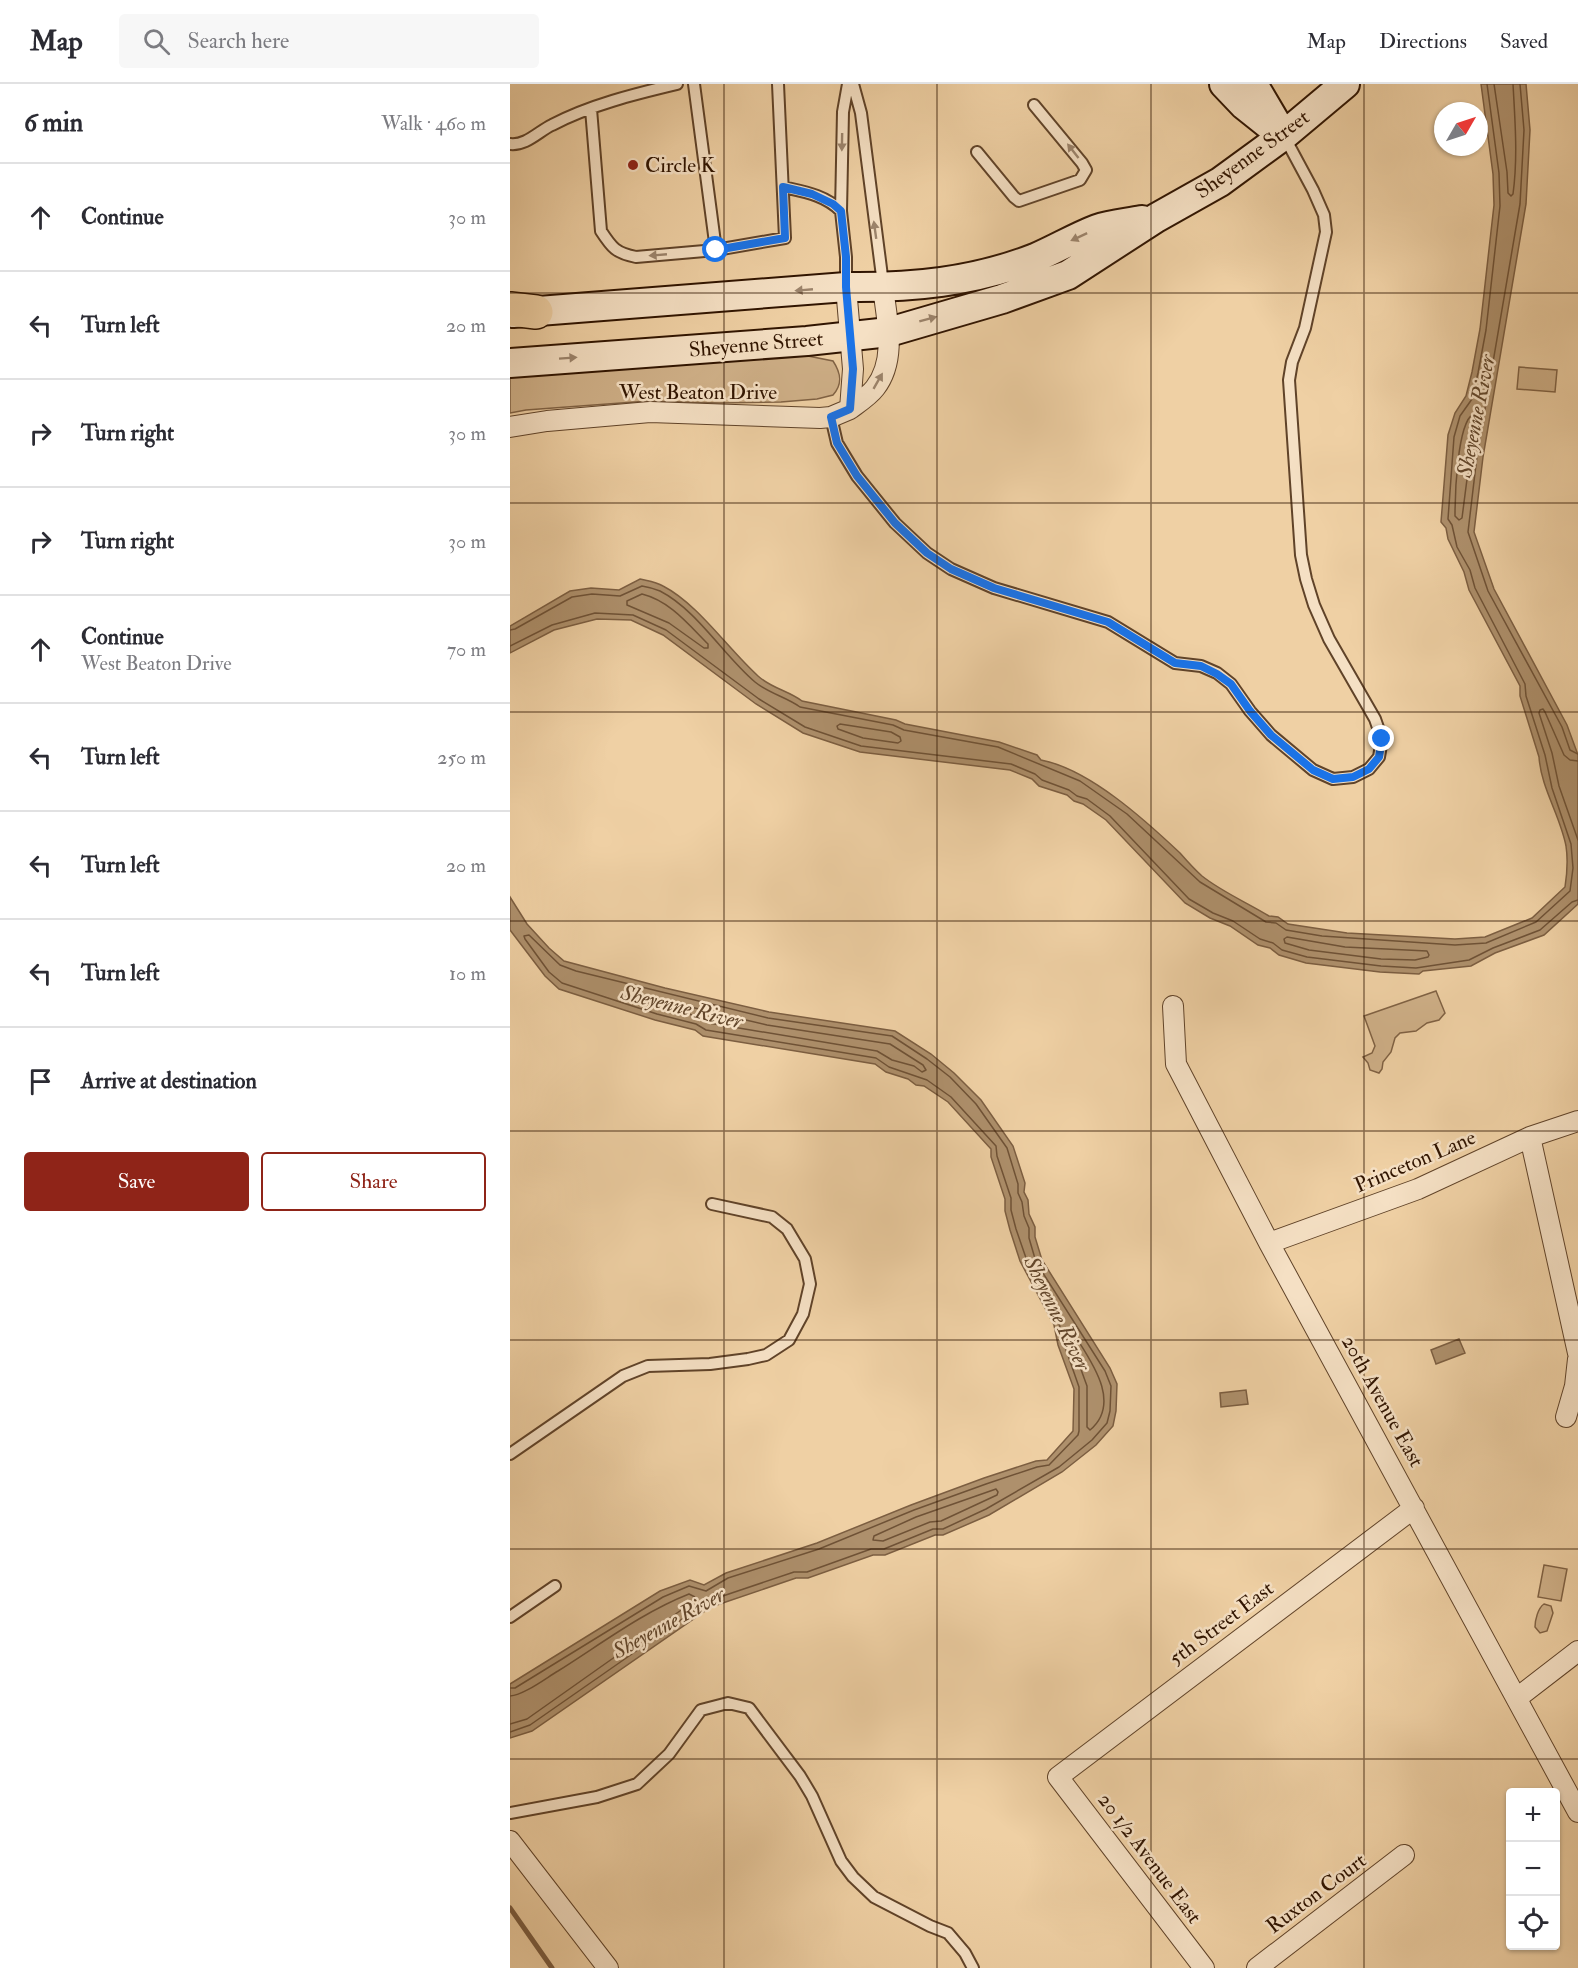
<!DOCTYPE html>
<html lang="en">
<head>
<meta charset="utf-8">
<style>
	body { margin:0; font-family:"IM FELL Double Pica",serif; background:#f7f7f7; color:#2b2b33 }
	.controls { position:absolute; right:18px; bottom:18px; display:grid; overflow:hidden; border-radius:6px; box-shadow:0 2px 4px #0004 }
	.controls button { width:54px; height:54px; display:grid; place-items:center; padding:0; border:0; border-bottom:2px solid #e1e1e2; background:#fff; color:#2b2b33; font:30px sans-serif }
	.compass { position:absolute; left:924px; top:18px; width:54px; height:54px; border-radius:50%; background:#fff; box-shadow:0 2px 4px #0004; rotate:51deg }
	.stop { position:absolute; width:18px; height:18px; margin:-14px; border:4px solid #1a73e8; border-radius:50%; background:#fff }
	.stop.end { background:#1a73e8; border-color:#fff; box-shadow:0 2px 6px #0008 }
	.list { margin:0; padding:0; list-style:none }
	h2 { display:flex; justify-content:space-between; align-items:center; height:78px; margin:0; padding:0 24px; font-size:26px }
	h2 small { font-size:20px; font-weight:400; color:#7c7c81 }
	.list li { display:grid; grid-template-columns:39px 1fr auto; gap:18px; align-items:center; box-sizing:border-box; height:108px; padding:0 24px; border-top:2px solid #e1e1e2 }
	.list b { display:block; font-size:22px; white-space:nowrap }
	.list p { margin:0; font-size:20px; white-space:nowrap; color:#7c7c81 }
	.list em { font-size:20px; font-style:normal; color:#7c7c81 }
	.actions { display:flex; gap:12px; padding:18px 24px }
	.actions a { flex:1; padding:14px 0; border:2px solid #8f2418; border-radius:6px; text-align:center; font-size:21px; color:#8f2418 }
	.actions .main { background:#8f2418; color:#fff }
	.icon { flex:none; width:33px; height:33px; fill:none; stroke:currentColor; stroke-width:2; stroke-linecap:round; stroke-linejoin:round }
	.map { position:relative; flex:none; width:1068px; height:1884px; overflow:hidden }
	header { display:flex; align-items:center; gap:36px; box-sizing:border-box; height:84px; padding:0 30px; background:#fff; border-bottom:2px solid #e1e1e2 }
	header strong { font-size:28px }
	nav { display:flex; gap:33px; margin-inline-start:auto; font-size:21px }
	.search { width:420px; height:54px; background:#f7f7f7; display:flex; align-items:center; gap:15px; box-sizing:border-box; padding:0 21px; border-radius:6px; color:#7c7c81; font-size:22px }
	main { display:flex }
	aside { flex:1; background:#fff }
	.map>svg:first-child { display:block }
	.green { fill:#cfb088; stroke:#806244; stroke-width:1.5 }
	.water { fill:#ae906c; stroke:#7c5e41; stroke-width:1.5 }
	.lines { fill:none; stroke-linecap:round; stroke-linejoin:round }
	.shore { stroke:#6f5236; stroke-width:1.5 }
	.stream { stroke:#7c5e41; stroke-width:5 }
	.lane-casing { stroke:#604329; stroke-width:14 }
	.street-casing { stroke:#604329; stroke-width:22 }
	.secondary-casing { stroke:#301400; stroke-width:32 }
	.highway-casing { stroke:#301400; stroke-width:36 }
	.lane { stroke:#f5e0c4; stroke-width:10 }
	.street { stroke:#f5e0c4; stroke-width:20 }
	.secondary { stroke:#f5e0c4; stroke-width:28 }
	.highway { stroke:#efd0a4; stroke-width:33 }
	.oneway { fill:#9c846c }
	.route { stroke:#1a73e8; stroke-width:8 }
	.grid { fill:none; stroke:#301400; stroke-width:1.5; stroke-opacity:0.55 }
	.poi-dot { fill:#8f2418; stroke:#f5e0c4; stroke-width:2 }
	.labels { text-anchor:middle; stroke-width:5; stroke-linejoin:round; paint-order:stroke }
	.street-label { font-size:21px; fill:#301400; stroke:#f5e0c4 }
	.poi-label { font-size:21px; fill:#301400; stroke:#f5e0c4; text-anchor:start }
	.water-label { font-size:22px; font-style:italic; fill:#62462b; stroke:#f5e0c4 }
</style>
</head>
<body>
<header>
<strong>Map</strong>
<div class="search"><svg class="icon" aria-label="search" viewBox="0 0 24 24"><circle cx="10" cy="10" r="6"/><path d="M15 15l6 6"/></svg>Search here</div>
<nav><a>Map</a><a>Directions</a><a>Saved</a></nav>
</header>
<main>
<aside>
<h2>6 min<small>Walk · 460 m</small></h2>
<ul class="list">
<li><svg class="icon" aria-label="ahead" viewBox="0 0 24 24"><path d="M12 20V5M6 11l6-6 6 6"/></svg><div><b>Continue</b></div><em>30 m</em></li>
<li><svg class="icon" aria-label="left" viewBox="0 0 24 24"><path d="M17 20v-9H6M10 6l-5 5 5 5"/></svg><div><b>Turn left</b></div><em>20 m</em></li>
<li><svg class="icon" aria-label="right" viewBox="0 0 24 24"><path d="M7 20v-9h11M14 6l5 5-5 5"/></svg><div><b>Turn right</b></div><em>30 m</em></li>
<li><svg class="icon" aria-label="right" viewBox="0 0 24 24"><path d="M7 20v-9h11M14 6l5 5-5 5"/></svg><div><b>Turn right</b></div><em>30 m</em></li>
<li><svg class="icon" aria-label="ahead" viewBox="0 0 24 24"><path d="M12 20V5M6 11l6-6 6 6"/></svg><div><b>Continue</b><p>West Beaton Drive</p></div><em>70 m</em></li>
<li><svg class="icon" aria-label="left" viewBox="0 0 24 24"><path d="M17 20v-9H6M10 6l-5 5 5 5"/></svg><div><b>Turn left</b></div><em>250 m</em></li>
<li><svg class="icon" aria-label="left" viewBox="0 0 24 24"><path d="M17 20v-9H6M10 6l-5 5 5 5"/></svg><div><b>Turn left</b></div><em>20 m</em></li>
<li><svg class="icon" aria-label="left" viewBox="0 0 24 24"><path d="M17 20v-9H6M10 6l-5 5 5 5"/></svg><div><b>Turn left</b></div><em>10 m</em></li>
<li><svg class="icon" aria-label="arrive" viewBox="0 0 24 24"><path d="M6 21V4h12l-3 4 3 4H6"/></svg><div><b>Arrive at destination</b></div></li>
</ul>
<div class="actions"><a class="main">Save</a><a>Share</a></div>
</aside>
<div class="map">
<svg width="1068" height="1884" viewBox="0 0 1068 1884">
	<rect width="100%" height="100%" fill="#efd0a4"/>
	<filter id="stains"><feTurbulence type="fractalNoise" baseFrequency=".00333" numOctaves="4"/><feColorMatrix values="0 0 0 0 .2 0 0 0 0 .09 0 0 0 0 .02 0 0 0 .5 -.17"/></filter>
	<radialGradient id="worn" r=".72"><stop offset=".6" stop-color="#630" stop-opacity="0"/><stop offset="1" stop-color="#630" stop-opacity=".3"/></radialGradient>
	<path class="green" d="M 288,270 L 323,277 C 331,289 333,300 323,311 L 307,315 L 271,318 L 210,319 L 138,317 L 16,326 L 0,329 L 0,291 Z
		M 1009,283 L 1047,286 L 1045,308 L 1007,305 Z
		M 926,907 L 935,929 L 929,936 L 917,939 L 906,947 L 890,949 L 885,954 L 881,968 L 873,978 L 872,985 L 869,989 L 860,986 L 858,979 L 853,973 L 862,969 L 865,962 L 854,932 Z
		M 1034,1481 L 1057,1485 L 1051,1517 L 1028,1513 Z
		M 1034,1520 L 1041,1522 L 1043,1529 L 1037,1547 L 1030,1549 L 1025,1543 C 1025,1536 1028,1524 1034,1520 Z"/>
	<path class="water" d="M 971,0 L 1016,0 L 1020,46 L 1016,120 L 973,373 L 964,448 L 984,505 L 1057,641 L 1068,671 L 1068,820 L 1034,851 L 985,869 L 961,882 L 913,887 L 909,890 L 870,888 L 796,879 L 769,871 L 760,864 L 748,861 L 720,842 L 700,834 L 675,819 L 596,736 L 573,720 L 564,717 L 557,711 L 529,702 L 522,695 L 500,686 L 350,668 L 293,649 L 246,620 L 153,551 L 121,536 L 87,535 L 44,546 L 0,569 L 0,542 L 60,507 L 81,504 L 109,506 L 130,495 C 138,497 146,498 153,502 C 188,520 218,565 248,592 C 261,604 279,607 292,617 L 386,636 L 395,640 L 489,658 L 527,671 L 531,676 C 579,685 635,736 670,769 C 677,777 684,785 692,792 C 712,808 738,819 759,832 L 768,833 L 778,840 L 837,849 L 945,855 L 975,853 L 1022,834 L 1055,803 C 1057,790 1058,775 1056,762 C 1050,731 1031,704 1029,673 L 1010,612 L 1010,602 L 959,506 L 954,488 L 938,455 L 936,444 L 931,438 L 938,351 L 945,329 L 956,312 L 962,288 L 970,245 L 984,121 L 983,90 Z
		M 0,813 L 17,840 L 39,864 L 54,877 L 155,904 L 259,928 L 385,947 L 421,970 L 444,989 L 471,1016 L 503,1062 L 515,1099 L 514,1108 L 518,1116 L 519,1130 L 525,1143 L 525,1153 L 532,1176 L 600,1284 L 607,1300 L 606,1327 L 603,1342 L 586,1361 L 552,1388 L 479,1431 L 433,1451 L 425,1451 L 375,1471 L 363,1471 L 298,1494 L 286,1494 L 201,1523 L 22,1647 L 0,1654 L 0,1600 L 150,1507 L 180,1496 L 194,1501 L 216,1489 L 307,1459 L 401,1421 L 474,1394 L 526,1377 L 537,1376 L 563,1347 L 564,1305 L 548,1261 L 544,1241 L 510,1177 L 500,1146 L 495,1127 L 495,1115 L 481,1073 L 481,1065 L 438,1018 L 414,1002 L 406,1001 L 398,995 L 376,988 L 365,980 L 193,952 L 185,946 L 145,936 L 49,905 L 35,892 L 0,846 Z
		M 949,1255 L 955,1269 L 926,1280 L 921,1266 Z
		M 736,1306 L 738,1320 L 711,1323 L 710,1309 Z"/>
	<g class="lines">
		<path class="shore" d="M 984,0 L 997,88 L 998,109 L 1001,112 L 1003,110 C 1008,73 1005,37 1003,0
			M 1010,0 L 1014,46 L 1010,120 L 967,372 L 958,448 L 978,507 L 1052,643 L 1060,666 L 1068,670
			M 963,330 L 965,333 L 952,434 L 949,436 L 945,432 C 945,412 947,340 963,330 Z
			M 132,510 C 160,517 178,540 198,560 L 198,564 L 194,564 L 159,539 L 117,521 L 117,517 Z
			M 0,546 L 5,545 L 62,513 L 82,510 L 110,512 L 132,502 C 138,503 145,505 150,507 C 187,526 214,572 245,598 C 258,609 276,613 290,623 L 383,641 L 394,646 L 488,663 L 570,697 L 617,730 L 690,798 L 756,838 L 766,839 L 776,846 L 812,852 L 945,861 L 976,859 L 1026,838 L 1060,807 L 1063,784 L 1061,760 L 1042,704 L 1035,671 L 1016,612 L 1015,600 L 965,504 L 960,486 L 947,463 L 942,441 L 938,435 L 944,353 L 950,332 L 962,315 L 968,289 L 976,246 L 990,122 L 989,89 L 977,0
			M 0,562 L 42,541 L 85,529 L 123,531 L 156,546 L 249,615 L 295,643 L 351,662 L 501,680 L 525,690 L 532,696 L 559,706 L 567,712 L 577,715 L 600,732 L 679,815 L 703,829 L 723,837 L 750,855 L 763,859 L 772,866 L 797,873 L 871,882 L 906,884 L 959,876 L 983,864 L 1030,846 L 1062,818 L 1068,816
			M 330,640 L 381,648 L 390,653 L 391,657 L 388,659 L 353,654 L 328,645 L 327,642 Z
			M 1068,677 L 1060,676 L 1054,671 L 1035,628 L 1033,625 L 1030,626 L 1029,629 L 1042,669 L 1049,702 L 1068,756
			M 777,853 L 835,863 L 917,867 L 919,871 L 918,873 L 905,876 L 871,875 L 799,866 L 775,859 L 774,855 Z
			M 134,912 L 257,941 L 380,960 L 413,981 L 416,986 L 412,988 L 404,982 L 382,976 L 367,967 L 199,939 L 189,933 L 132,917 L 130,913 Z
			M 563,1254 L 567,1255 C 583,1280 611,1320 580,1346 L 577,1343 L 577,1302 L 561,1258 Z
			M 486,1405 L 488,1408 L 487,1411 L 431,1437 L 420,1438 L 373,1457 L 363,1456 L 364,1452 L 406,1433 Z
			M 0,1604 L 5,1604 L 153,1513 L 179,1502 L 196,1507 L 218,1494 L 309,1465 L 404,1426 L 476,1400 L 527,1383 L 539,1381 L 568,1351 L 569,1347 L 569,1303 L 554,1260 L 549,1239 L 516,1174 L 506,1145 L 501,1126 L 501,1114 L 487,1072 L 486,1062 L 441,1013 L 417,996 L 379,983 L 366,974 L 196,946 L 186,940 L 147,930 L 52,899 L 39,888 L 15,855 L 14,852 L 19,851 L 50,881 L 66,887 L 258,934 L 382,952 L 417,975 L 440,993 L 466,1020 L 497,1064 L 508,1100 L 508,1109 L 512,1118 L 514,1132 L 519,1144 L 519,1154 L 526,1178 L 595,1287 L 601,1302 L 600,1327 L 597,1339 L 582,1356 L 549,1383 L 476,1425 L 433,1445 L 423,1445 L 374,1465 L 361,1465 L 297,1488 L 284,1488 L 198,1517 L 20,1641 L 0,1648
			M 0,1612 C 14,1611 36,1594 48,1587 C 91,1560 133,1528 179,1510 L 185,1513 L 184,1517 L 17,1635 L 0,1640"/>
		<path class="stream" d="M 0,1824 L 42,1884"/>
		<g class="lane-casing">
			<path id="lane" d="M 184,0 L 206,166 L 275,154 L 268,0
				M 343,0 L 351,29 L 373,200
				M 81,25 L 91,147 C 102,164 106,169 126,173 L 206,166
				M 0,60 C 16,62 29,47 42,41 C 80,21 125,10 167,0
				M 467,68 L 504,113 L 509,117 L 570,96 L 576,86 L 572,79 L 524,21
				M 273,103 C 295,108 315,111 331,127
				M 336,203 L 336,173 L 331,127 L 333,28 L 338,0
				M 321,333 L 327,359 L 347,392 L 385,439 L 417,469 L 441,485 L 484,504 L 598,538 L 665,579 L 691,582 L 707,589 L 721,600 L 740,627 L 761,651 L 803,686 L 823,695 L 843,693 L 859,685 L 869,673 L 872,655 L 865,635 L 819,555 L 804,521 L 796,495 L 791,471 L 779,296 L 782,278 L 795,244 L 816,148 L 814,131 L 803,106 L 774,52
				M 0,1370 L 113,1292 L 138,1282 L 200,1280 L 238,1275 L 256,1271 L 279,1256 L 293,1230 L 300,1200 L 295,1175 L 277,1145 L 262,1133 L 202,1120
				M 0,1533 L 45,1502
				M 0,1729 L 87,1713 L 127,1700 L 159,1670 L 191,1626 L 218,1619 L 239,1624 L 290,1692 L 302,1712 L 331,1777 L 343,1793 L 364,1813 L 420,1842 L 438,1849 L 455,1869 L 463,1884"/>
		</g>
		<g class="street-casing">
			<path id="street" d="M 336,203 L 343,285 L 340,325 C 348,319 359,312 365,304 C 387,276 377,236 373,204
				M 0,343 L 37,337 L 140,328 L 310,334 L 321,333 L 340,325
				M 663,922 L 666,980 L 759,1159 L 1068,1728
				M 1020,1053 L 1068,1269
				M 759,1159 L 908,1105 L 1020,1053 L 1068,1037
				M 1056,1333 L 1065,1302 L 1068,1275
				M 1007,1614 L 1068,1567
				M 0,1757 L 98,1884
				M 694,1884 L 548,1693 L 904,1424
				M 747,1884 L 894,1771"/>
		</g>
		<g class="secondary-casing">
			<path id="secondary" d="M 714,0 L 734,21 L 773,52
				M 743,0 L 766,39
				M 3,229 L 336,203 C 401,204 463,198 525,174 C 546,165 566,153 587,145 C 601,140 617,139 632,136
				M 0,279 L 297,257 L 379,248 L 492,215 L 558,191 L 646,134 L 710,98 L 773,52 L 835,0"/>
		</g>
		<g class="highway-casing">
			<path id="highway" d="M 0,225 L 26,228"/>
		</g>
		<use href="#lane" class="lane"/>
		<use href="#street" class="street"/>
		<use href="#secondary" class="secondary"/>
		<use href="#highway" class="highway"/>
	</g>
	<defs><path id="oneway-solid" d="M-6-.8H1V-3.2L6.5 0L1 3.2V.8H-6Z" transform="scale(1.5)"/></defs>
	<g class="oneway">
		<use href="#oneway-solid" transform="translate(332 58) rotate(91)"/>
		<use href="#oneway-solid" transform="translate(563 67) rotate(-128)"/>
		<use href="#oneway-solid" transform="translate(365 146) rotate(-98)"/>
		<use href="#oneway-solid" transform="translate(569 153) rotate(155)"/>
		<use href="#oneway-solid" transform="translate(148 171) rotate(175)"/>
		<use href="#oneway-solid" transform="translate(294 206) rotate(175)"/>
		<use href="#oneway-solid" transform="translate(418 235) rotate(-15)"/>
		<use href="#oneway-solid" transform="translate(58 274) rotate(-4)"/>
		<use href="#oneway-solid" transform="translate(368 297) rotate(-60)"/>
	</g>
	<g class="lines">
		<path class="route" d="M 206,166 L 275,154 L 273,103 L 302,110 L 323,120 L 331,127 L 336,173 L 336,203 L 343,285 L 340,325 L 321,333 L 327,359 L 347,392 L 385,439 L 417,469 L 441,485 L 484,504 L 598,538 L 665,579 L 691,582 L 707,590 L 721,600 L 740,627 L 761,651 L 803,686 L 823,695 L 843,693 L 859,685 L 869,673 L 872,655"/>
	</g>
	<path class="grid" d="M 214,0 L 214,1884M 427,0 L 427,1884M 641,0 L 641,1884M 854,0 L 854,1884M 0,209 L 1068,209M 0,419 L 1068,419M 0,628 L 1068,628M 0,837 L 1068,837M 0,1047 L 1068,1047M 0,1256 L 1068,1256M 0,1465 L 1068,1465M 0,1675 L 1068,1675"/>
	<circle class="poi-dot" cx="123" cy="81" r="6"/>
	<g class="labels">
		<g class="street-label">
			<text transform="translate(742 70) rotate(-36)" y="7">Sheyenne Street</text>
			<text transform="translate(246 260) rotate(-5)" y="7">Sheyenne Street</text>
			<text x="188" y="315">West Beaton Drive</text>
			<text transform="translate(905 1077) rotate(-23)" y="7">Princeton Lane</text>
			<text transform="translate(873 1317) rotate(61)" y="7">20th Avenue East</text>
			<text transform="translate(711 1539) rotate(-37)" y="7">5th Street East</text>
			<text transform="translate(640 1774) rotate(53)" y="7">20 1/2 Avenue East</text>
			<text transform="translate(806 1809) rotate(-37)" y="7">Ruxton Court</text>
		</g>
		<g class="poi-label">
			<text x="135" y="88">Circle K</text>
		</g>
		<g class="water-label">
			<text transform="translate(965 332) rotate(-79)" y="8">Sheyenne River</text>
			<text transform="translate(172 922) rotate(14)" y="8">Sheyenne River</text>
			<text transform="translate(548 1229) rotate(64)" y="8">Sheyenne River</text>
			<text transform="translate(158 1538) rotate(-29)" y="8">Sheyenne River</text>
		</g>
	</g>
	<rect width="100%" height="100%" filter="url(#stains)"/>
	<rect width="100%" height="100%" fill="url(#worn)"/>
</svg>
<div class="controls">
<button>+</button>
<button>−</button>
<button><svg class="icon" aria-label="locate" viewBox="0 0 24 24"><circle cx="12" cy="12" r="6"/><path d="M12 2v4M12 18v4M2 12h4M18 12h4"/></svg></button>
</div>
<svg class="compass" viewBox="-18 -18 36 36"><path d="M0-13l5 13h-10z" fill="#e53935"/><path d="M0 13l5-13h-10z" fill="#7c7c81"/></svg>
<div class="stop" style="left:206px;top:166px"></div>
<div class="stop end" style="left:872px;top:655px"></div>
</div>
</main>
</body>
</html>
